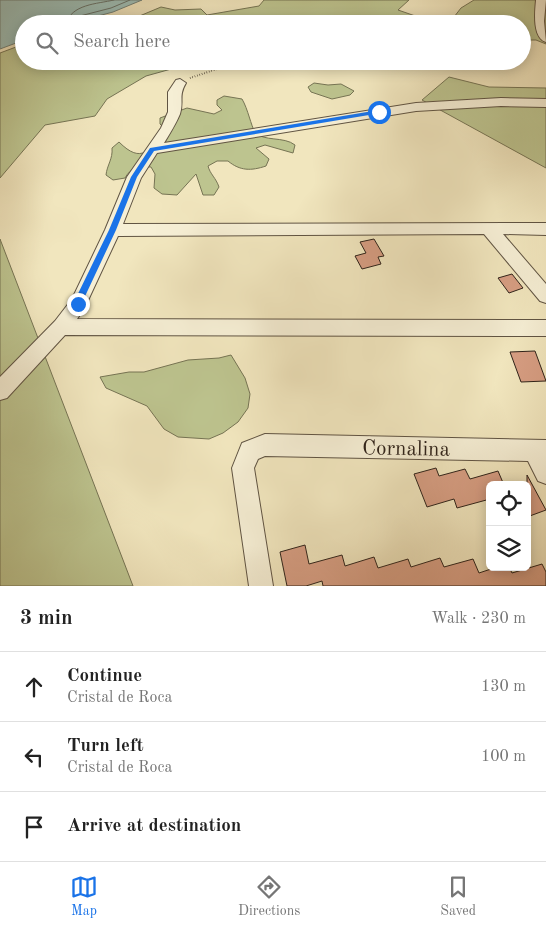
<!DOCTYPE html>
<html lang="en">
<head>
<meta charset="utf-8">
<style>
	body { margin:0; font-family:"Old Standard TT",serif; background:#f2f2f2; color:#222 }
	.controls { position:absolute; right:15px; bottom:15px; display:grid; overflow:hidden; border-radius:8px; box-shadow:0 2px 12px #0003 }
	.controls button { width:45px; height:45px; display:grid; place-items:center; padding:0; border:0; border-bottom:1px solid #e0e0e0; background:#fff; color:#222; font:25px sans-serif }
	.stop { position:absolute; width:15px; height:15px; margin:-11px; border:4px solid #1a73e8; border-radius:50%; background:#fff }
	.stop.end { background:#1a73e8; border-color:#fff; box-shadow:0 1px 5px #0008 }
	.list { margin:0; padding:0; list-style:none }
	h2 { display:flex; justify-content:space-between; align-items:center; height:65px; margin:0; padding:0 20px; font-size:21px }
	h2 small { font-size:16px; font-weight:400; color:#767676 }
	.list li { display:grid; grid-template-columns:32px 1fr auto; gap:15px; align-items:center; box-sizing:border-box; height:70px; padding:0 20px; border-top:1px solid #e0e0e0 }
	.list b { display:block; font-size:19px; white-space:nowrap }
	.list p { margin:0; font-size:16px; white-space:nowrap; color:#767676 }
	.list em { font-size:16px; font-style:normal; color:#767676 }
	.icon { flex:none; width:28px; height:28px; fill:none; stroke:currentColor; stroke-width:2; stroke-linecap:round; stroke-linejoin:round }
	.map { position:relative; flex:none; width:546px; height:586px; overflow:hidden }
	.search { position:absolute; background:#fff; box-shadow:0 2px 12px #0003; left:15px; right:15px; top:15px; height:55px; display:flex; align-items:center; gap:12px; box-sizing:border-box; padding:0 18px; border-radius:28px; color:#767676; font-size:19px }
	.sheet { height:275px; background:#fff }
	nav { display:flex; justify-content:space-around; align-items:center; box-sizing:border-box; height:70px; border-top:1px solid #e0e0e0; background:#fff; font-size:14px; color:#767676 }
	nav a { display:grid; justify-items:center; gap:2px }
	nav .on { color:#1a73e8 }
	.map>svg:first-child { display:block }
	.green { fill:#bdc48f; stroke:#767454 }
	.water { fill:#9cbeb7; stroke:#708078 }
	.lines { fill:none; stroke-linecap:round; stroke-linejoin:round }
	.shore { stroke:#667068; stroke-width:1 }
	.building { fill:#d79e83; stroke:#2f231a }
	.street-casing { stroke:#605443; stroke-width:2 }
	.path { stroke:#2f231a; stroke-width:2; stroke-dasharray:0.5 2; stroke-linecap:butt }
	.street { fill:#f6efd5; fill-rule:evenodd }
	.route { fill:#1a73e8 }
	.labels { text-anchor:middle; stroke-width:4.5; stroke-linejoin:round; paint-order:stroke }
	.near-street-label { font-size:21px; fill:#2f231a; stroke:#f6efd5 }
</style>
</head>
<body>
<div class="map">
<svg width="546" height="586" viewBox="0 0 546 586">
	<rect width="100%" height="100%" fill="#f1e6be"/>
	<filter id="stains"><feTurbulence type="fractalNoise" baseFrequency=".004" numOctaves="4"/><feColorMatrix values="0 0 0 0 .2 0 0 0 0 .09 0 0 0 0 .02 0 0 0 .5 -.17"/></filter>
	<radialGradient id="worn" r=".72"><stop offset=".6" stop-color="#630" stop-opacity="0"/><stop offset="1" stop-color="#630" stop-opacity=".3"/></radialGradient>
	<path class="green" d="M 264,0 L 409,0 L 398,10 L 424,19 L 443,22 L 454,17 L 461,8 L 474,0 L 546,0 L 546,44 L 536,40 L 522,40 L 522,24 L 100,24 L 130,20 L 161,7 L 175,10 L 201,9 L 207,15 L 259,6 Z
		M 24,44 L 24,61 L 200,61 L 146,76 L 107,99 L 95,116 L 45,125 L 0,178 L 0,53 Z
		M 449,77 L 489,87 L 546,88 L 546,168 L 422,100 Z
		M 314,83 L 328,85 L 341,84 L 354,91 L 350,95 L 332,99 L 311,92 L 308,87 Z
		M 224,96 L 242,99 C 248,109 251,126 255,132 C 263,142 284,136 295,145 L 293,153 L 265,145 L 256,148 L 269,159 L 266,166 C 251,171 240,171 228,161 L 217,161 L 208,166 C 210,174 216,178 219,187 L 214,195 L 203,195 L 196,174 L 177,195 L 162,194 L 154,188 L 155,174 L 151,167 C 139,166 131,167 125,178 L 113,180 L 106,175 C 107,165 113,159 112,148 L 119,142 C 142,165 150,150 165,129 L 160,124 L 160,118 L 187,108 L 214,114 L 222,110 L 217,105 L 217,100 Z
		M 0,239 L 133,586 L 0,586 Z
		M 231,355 L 245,378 L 250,394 L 248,408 L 238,422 L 223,433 L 209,439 L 178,437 L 164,429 L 147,406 L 106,388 L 100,377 L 129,372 L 144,372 L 188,360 L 219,358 Z"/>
	<path class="water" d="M 0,0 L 142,0 L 113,12 L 68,24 L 24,24 L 24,40 L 0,49 Z"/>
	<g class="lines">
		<path class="shore" d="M 66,24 C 71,4 97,4 114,0
			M 72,24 L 76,17 L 111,8 L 130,0"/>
	</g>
	<path class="building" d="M 374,239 L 384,256 L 378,257 L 381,264 L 362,269 L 355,256 L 366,253 L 360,242 Z
		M 512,274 L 523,288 L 509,293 L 498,278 Z
		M 535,351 L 546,381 L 521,382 L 510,352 Z
		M 436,468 L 439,476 L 465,469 L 470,479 L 498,471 L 504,485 L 490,485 L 490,499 L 457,508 L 454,499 L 427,507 L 414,474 Z
		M 527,475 L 546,510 L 527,517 Z
		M 305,545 L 309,564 L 342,555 L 345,566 L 374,557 L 378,568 L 408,559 L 411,567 L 440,558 L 444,567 L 473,559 L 479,573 L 497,567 L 509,567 L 512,573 L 542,564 L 546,572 L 546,586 L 323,586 L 322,581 L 306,586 L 287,586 L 280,552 Z"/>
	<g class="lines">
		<g class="street-casing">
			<path id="street" d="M 536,0 L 546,0 L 544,21 L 546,42 C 532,38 535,11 536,0 Z
				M 180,79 L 186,83 C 178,96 184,101 180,114 C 176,124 170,133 164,143 L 416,103 L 501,98 L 546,99 L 546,107 L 501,106 L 416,111 L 157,153 L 141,178 L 123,224 L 546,223 L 546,235 L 503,234 L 546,284 L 546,303 L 540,301 L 484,234 L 118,236 L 84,309 L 77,319 L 546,320 L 546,336 L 65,335 L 7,398 L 0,400 L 0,377 L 55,321 L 72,299 L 105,230 L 127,177 L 161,128 L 168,112 L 168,92 L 176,80 Z
				M 265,434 L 546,440 L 546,484 L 538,481 L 528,461 L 265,456 L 258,459 L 254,468 L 273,586 L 249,586 L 232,468 L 242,443 Z"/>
		</g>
		<path class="path" d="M 190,78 L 241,61"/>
		<use href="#street" class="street"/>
	</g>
	<path class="route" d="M 379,110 L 381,113 L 154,151 L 137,177 L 116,230 L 80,307 L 75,307 L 73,304 L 109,230 L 131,177 L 150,148 Z"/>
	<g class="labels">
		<g class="near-street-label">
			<text transform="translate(406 448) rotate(1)" y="7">Cornalina</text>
		</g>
	</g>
	<rect width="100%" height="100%" filter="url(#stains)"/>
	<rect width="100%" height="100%" fill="url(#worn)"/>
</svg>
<div class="controls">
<button><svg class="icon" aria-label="locate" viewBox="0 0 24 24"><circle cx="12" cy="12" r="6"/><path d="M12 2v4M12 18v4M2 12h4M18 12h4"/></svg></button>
<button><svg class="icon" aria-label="layers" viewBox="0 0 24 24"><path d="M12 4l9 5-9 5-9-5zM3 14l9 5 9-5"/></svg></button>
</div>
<div class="stop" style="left:379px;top:112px"></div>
<div class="stop end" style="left:78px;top:304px"></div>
<div class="search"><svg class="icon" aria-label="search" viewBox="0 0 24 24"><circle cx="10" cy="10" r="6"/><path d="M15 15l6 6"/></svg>Search here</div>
</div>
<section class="sheet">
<h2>3 min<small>Walk · 230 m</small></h2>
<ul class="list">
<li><svg class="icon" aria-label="ahead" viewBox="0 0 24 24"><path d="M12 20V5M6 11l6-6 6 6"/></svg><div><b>Continue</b><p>Cristal de Roca</p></div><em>130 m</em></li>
<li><svg class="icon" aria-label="left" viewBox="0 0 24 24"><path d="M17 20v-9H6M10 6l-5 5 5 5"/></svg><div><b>Turn left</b><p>Cristal de Roca</p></div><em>100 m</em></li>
<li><svg class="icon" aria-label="arrive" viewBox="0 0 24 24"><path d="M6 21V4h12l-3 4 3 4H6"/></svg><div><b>Arrive at destination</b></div></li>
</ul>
</section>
<nav>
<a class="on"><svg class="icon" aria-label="map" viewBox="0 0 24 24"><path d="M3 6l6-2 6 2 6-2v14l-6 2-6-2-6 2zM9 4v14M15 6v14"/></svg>Map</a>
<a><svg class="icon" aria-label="directions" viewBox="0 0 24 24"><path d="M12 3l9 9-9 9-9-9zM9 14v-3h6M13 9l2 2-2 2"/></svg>Directions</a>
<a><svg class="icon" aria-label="saved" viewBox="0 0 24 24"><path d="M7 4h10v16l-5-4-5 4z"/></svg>Saved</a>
</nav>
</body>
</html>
